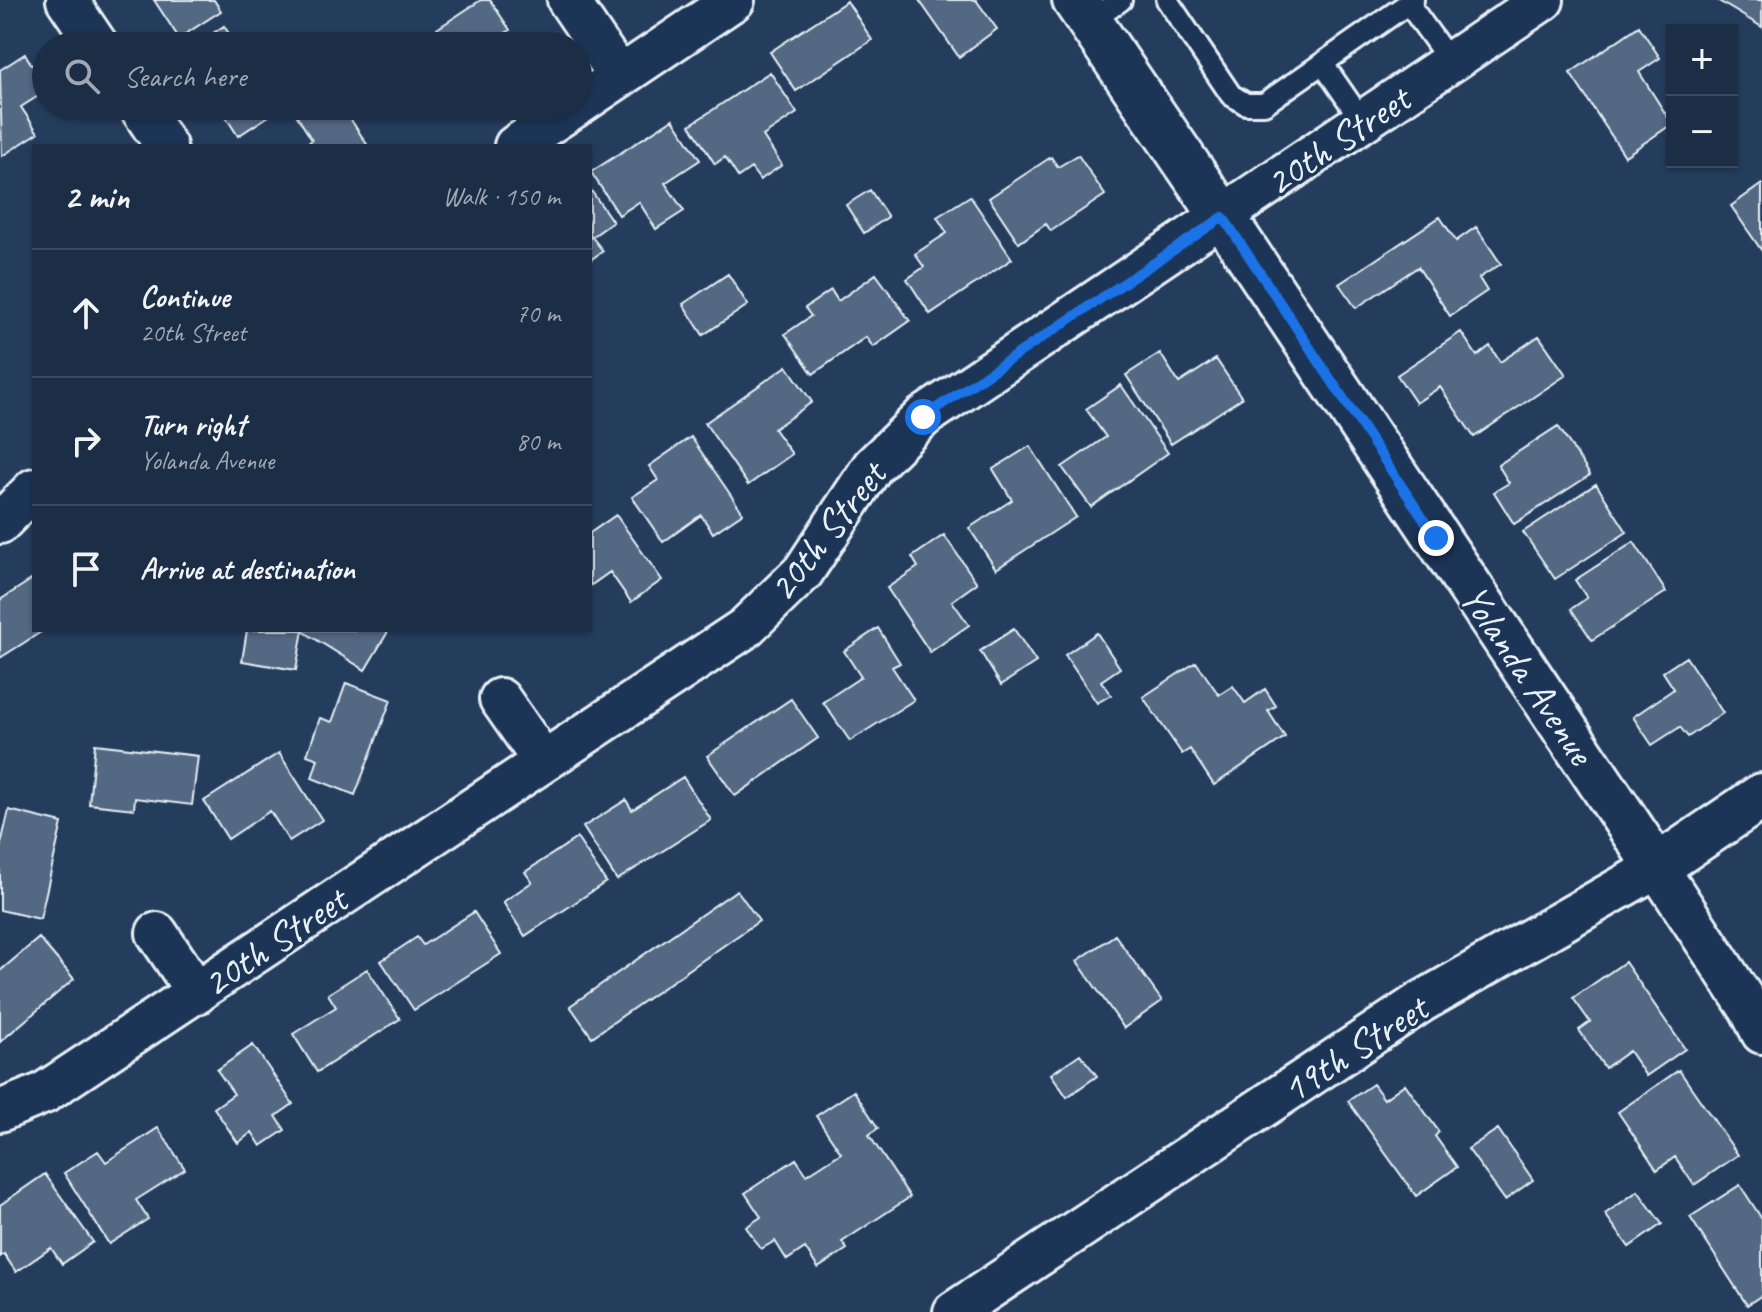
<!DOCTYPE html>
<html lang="en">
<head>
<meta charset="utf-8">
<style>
	body { margin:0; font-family:Caveat,sans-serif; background:#25364d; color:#f1f3f6 }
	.controls { position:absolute; right:24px; top:24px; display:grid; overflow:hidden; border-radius:0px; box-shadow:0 2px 6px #0004 }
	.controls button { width:72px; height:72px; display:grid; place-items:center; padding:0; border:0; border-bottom:2px solid #3a4a5f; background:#1c2e46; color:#f1f3f6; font:40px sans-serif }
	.stop { position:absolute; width:24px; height:24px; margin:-18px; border:6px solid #1a73e8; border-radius:50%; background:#fff }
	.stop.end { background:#1a73e8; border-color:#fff; box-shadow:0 2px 8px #0008 }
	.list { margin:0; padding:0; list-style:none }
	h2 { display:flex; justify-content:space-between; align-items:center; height:104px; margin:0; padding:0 32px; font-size:34px }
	h2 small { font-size:26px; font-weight:400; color:#a0a8b3 }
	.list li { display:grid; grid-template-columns:52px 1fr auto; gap:24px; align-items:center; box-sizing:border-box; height:128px; padding:0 32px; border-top:2px solid #3a4a5f }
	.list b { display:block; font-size:30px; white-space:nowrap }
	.list p { margin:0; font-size:26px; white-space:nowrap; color:#a0a8b3 }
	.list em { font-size:26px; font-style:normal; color:#a0a8b3 }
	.icon { flex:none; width:44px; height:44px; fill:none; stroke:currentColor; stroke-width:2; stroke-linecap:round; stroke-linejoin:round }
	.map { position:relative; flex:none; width:1762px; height:1312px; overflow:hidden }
	.search { position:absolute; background:#1c2e46; box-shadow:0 2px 6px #0004; left:32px; top:32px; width:560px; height:88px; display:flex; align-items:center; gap:20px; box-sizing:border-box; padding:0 28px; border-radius:44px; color:#a0a8b3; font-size:30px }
	.panel { position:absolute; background:#1c2e46; box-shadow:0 2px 6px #0004; left:32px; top:144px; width:560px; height:488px; border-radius:0px }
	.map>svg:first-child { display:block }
	.building { fill:#536782; stroke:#e8f1f8; stroke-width:2 }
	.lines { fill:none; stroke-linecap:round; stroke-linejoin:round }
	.service-casing { stroke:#e8f1f8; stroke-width:26 }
	.minor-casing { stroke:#e8f1f8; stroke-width:46 }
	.tertiary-casing { stroke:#e8f1f8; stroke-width:50 }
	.service { stroke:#1d3557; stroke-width:20 }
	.minor { stroke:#1d3557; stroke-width:40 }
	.tertiary { stroke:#1d3557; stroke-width:44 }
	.route { stroke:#1a73e8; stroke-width:10 }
	.labels { text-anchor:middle; stroke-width:6; stroke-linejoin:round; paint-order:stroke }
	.street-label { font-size:40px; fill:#e8f1f8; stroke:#1d3557 }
</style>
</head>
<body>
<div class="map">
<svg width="1762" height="1312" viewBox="0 0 1762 1312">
	<rect width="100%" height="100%" fill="#253d5d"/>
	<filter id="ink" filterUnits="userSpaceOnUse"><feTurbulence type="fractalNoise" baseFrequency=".0125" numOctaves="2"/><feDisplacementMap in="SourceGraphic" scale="16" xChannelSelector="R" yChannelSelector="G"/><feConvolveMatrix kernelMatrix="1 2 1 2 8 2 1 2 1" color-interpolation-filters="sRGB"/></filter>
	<g filter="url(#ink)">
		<path class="building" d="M 154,0 L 214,0 L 221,11 L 179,38 Z
			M 481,0 L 490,0 L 510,30 L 486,46 L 428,46 L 423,38 Z
			M 919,0 L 976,0 L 997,29 L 959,57 Z
			M 1717,0 L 1762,0 L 1762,27 Z
			M 847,1 L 872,40 L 796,91 L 770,52 Z
			M 224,26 L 237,46 L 194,46 Z
			M 1639,26 L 1660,58 L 1639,72 L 1672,124 L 1625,156 L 1570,73 Z
			M 25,54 L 46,87 L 46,91 L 21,107 L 38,133 L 2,156 L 0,70 Z
			M 770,72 L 797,113 L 763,136 L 782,165 L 760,180 L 751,168 L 738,177 L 725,157 L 715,164 L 690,125 Z
			M 219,106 L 284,106 L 238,136 Z
			M 312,106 L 342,106 L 368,146 L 304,146 L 312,140 L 297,116 Z
			M 673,119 L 700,160 L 665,183 L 684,211 L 656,229 L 639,202 L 619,215 L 591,172 Z
			M 1078,155 L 1105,195 L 1051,231 L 1046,224 L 1019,243 L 989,198 L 1051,157 L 1058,167 Z
			M 1762,184 L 1762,251 L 1731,206 Z
			M 590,189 L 613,222 L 592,237 L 603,251 L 590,260 Z
			M 870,190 L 888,217 L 864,233 L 846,205 Z
			M 970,196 L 1012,259 L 930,314 L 907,279 L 924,267 L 915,254 L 947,233 L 937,217 Z
			M 1440,217 L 1456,241 L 1476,227 L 1501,264 L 1479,278 L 1487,291 L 1450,316 L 1418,267 L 1356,308 L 1339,284 Z
			M 728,274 L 748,305 L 703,335 L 683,304 Z
			M 876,274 L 910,321 L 873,347 L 866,337 L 813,374 L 785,334 L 811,316 L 805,308 L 831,290 L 838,301 Z
			M 1461,332 L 1477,356 L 1490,346 L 1500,362 L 1539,336 L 1566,375 L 1474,437 L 1440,387 L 1416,403 L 1397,375 Z
			M 1160,353 L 1179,383 L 1216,359 L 1242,398 L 1171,444 L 1126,375 Z
			M 787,366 L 812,402 L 774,429 L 792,454 L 748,485 L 705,423 Z
			M 1121,385 L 1168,453 L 1091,507 L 1062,467 L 1106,437 L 1086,409 Z
			M 1558,426 L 1590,475 L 1514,524 L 1494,492 L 1509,483 L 1498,465 Z
			M 691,437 L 743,513 L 713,533 L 701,515 L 663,542 L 632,497 L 658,480 L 649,466 Z
			M 1030,446 L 1076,517 L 996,569 L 969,528 L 1012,500 L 993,469 Z
			M 1596,484 L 1627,532 L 1555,579 L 1523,532 Z
			M 616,515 L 662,580 L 631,602 L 610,572 L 590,586 L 590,533 Z
			M 944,535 L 977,583 L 952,601 L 969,625 L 930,652 L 887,588 L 918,567 L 912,557 Z
			M 1634,542 L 1666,592 L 1592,640 L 1571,609 L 1587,598 L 1575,580 Z
			M 34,578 L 34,630 L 44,630 L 0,658 L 0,600 Z
			M 878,628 L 900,663 L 892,667 L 914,700 L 850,741 L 823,702 L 861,677 L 844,651 Z
			M 1014,629 L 1036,662 L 1001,685 L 980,651 Z
			M 247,630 L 303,630 L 296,670 L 242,661 Z
			M 305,630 L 389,630 L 365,670 L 304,632 Z
			M 1097,633 L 1120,668 L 1101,681 L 1111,695 L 1097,703 L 1065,655 Z
			M 1686,657 L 1723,713 L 1688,737 L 1680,727 L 1652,745 L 1633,717 L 1674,689 L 1663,672 Z
			M 1196,662 L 1219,695 L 1233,686 L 1245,703 L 1265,689 L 1276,706 L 1268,711 L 1285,737 L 1214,785 L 1190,749 L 1182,754 L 1143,697 Z
			M 346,683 L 391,700 L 355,795 L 312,778 L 318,759 L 307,755 L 320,718 L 332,722 Z
			M 791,699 L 818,738 L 735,796 L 707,756 Z
			M 95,744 L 198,756 L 192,805 L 135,798 L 134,809 L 89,804 Z
			M 279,753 L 322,820 L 289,841 L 270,811 L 228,839 L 204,801 Z
			M 683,777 L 711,820 L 617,880 L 583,827 L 626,800 L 632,810 Z
			M 9,810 L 62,823 L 40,919 L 0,910 L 0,848 Z
			M 577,838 L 606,882 L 525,936 L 503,902 L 532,882 L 525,872 Z
			M 737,890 L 759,921 L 592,1037 L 570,1006 Z
			M 474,912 L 501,954 L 414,1010 L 381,961 L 417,937 L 423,945 Z
			M 1115,935 L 1162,1001 L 1124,1028 L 1077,961 Z
			M 39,938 L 74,979 L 0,1042 L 0,971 Z
			M 1625,962 L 1685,1049 L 1646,1076 L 1629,1051 L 1605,1068 L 1579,1030 L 1590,1022 L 1573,998 Z
			M 367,969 L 400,1019 L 317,1072 L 293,1034 L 336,1007 L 328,994 Z
			M 253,1045 L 293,1104 L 276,1116 L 285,1130 L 261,1146 L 252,1132 L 238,1143 L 214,1108 L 234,1094 L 217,1070 Z
			M 1080,1054 L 1097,1076 L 1067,1097 L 1051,1074 Z
			M 1679,1070 L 1738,1155 L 1694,1185 L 1675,1157 L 1657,1170 L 1618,1112 Z
			M 1373,1084 L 1384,1099 L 1405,1084 L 1439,1132 L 1435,1136 L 1457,1167 L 1416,1196 L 1348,1101 Z
			M 854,1091 L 878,1128 L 869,1135 L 910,1197 L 842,1242 L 847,1249 L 818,1268 L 805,1248 L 787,1260 L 775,1241 L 761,1249 L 746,1227 L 761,1217 L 745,1193 L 796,1159 L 807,1175 L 841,1153 L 816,1116 Z
			M 158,1128 L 185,1169 L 136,1200 L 148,1219 L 109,1244 L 64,1173 L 98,1151 L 106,1162 Z
			M 1498,1129 L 1533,1180 L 1505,1200 L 1468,1149 Z
			M 45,1174 L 93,1242 L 62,1264 L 51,1248 L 16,1272 L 4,1254 L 0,1257 L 0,1205 Z
			M 1740,1185 L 1762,1219 L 1762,1295 L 1747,1305 L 1690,1217 Z
			M 1638,1191 L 1662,1224 L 1629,1247 L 1605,1214 Z"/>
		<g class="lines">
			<g class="service-casing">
				<path id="service" d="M 1167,0 L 1231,95 L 1246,104 L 1264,104 L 1413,0
					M 1408,3 L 1451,63
					M 1090,22 L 1121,0
					M 1323,64 L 1363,122"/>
			</g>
			<g class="minor-casing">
				<path id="minor" d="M 67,0 L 98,46
					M 568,0 L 620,77
					M 578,105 L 734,0
					M 139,106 L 166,146
					M 515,146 L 576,106
					M 0,523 L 34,489
					M 500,699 L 543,761
					M 157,933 L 197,993
					M 0,1111 L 44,1093 L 745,628 L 803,572 L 873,466 L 923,417 L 1543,0
					M 954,1312 L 1421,1002 L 1657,867 L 1750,1009 L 1762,1033"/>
			</g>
			<g class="tertiary-casing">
				<path id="tertiary" d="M 1075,0 L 1223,217 L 1657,867 L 1762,796"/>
			</g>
			<use href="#service" class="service"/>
			<use href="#minor" class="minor"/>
			<use href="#tertiary" class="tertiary"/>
		</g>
	</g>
	<g class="lines" filter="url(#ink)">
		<path class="route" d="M 923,417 L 1223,217 L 1436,538"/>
	</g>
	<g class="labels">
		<g class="street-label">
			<text transform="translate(1337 140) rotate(-34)" y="14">20th Street</text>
			<text transform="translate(826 531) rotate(-52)" y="14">20th Street</text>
			<text transform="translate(1528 674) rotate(56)" y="14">Yolanda Avenue</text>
			<text transform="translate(274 941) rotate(-34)" y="14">20th Street</text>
			<text transform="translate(1354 1048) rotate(-33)" y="14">19th Street</text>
		</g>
	</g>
</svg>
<div class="controls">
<button>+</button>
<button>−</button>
</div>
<div class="stop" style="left:923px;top:417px"></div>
<div class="stop end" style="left:1436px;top:538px"></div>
<div class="search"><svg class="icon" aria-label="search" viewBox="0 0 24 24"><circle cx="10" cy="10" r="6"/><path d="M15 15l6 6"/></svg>Search here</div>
<section class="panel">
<h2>2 min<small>Walk · 150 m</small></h2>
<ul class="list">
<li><svg class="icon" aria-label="ahead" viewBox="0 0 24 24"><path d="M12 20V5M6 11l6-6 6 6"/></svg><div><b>Continue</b><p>20th Street</p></div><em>70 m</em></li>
<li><svg class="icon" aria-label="right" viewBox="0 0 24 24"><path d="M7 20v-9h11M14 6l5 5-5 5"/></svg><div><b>Turn right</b><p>Yolanda Avenue</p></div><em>80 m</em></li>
<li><svg class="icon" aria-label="arrive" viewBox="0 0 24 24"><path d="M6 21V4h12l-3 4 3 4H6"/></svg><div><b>Arrive at destination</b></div></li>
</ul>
</section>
</div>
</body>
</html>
